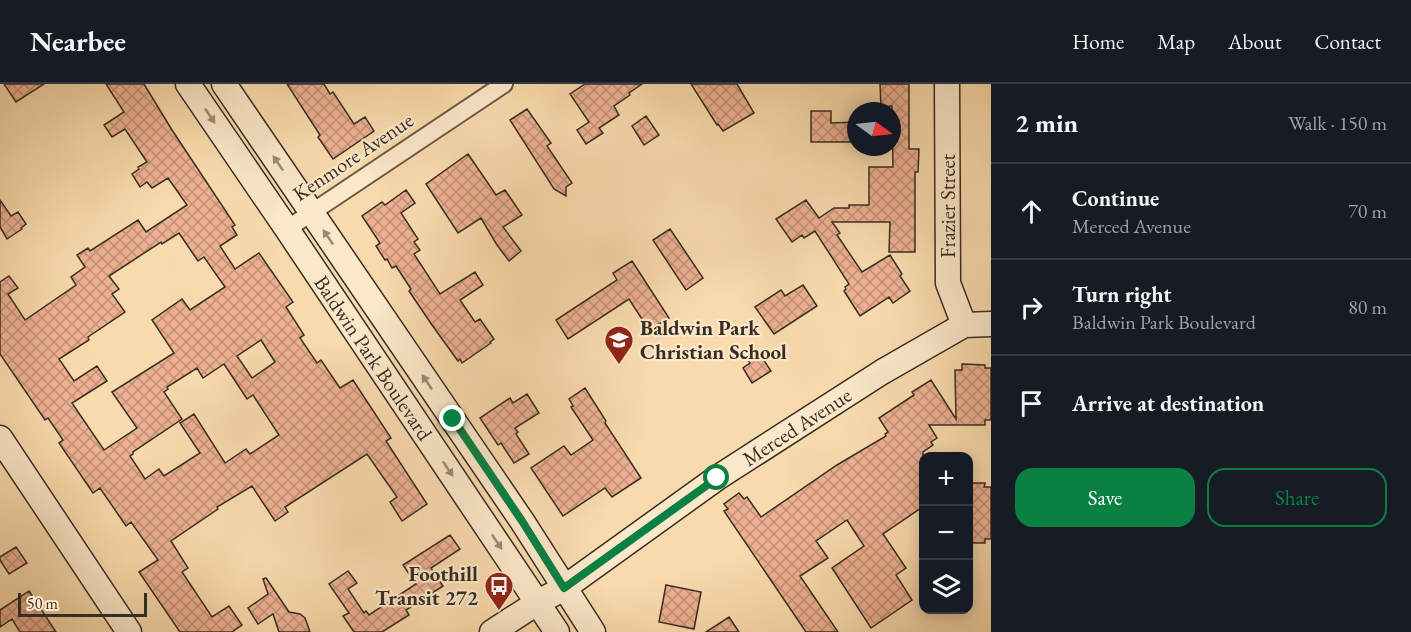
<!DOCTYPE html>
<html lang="en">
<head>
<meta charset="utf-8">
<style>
	body { margin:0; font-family:"EB Garamond",serif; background:#242831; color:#f1f3f6 }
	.controls { position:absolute; right:18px; bottom:18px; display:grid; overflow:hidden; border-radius:12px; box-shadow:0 3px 15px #0003 }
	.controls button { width:54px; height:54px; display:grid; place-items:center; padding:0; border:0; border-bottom:2px solid #363941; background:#171b24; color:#f1f3f6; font:30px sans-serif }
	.compass { position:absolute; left:847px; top:18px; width:54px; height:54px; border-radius:50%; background:#171b24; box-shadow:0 3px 15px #0003; rotate:105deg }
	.scale { position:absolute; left:18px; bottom:15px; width:129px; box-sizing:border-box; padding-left:6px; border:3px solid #372d22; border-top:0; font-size:16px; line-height:21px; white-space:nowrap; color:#372d22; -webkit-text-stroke:4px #fbe7c9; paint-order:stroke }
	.stop { position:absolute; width:18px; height:18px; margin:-14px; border:4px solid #0b8043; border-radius:50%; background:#fff }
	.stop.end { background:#0b8043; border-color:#fff; box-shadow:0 2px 6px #0008 }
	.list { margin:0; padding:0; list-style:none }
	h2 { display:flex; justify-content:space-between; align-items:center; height:78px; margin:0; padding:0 24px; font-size:26px }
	h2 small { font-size:20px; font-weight:400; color:#9ea1a6 }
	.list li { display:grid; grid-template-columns:39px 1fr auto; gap:18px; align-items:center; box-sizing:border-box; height:96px; padding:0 24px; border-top:2px solid #363941 }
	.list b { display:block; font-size:22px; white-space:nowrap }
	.list p { margin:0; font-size:20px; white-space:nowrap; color:#9ea1a6 }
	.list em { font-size:20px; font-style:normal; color:#9ea1a6 }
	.actions { display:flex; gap:12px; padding:18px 24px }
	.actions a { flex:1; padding:14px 0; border:2px solid #0b8043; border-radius:18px; text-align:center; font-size:21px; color:#0b8043 }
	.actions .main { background:#0b8043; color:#fff }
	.icon { flex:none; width:33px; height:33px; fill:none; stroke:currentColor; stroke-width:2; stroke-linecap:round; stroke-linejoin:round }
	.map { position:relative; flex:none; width:991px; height:548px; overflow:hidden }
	header { display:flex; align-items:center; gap:36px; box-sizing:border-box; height:84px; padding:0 30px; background:#171b24; border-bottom:2px solid #363941 }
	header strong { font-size:28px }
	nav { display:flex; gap:33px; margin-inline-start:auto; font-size:21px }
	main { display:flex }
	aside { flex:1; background:#171b24 }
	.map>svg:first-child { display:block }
	.building { fill:url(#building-cross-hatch); stroke:#372d22; stroke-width:1.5; fill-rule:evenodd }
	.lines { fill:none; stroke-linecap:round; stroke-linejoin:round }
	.street-casing { stroke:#685844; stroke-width:20 }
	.secondary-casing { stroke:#372d22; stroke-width:27 }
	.street { stroke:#fbe7c9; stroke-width:16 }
	.secondary { stroke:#fbe7c9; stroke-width:24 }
	.oneway { fill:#998a76 }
	.route { stroke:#0b8043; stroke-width:8 }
	.labels { text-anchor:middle; stroke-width:4.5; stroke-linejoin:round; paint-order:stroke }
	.street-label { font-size:21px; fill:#372d22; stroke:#fbe7c9 }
	.poi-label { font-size:21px; font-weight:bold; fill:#372d22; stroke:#fbe7c9; text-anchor:start }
</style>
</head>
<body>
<header>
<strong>Nearbee</strong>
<nav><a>Home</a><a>Map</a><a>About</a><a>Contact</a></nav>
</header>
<main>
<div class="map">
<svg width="991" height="548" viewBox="0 0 991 548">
	<defs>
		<pattern id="building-cross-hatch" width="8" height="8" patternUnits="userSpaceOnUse" patternTransform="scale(1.5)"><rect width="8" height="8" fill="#edb092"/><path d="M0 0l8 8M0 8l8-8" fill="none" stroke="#c19077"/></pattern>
	</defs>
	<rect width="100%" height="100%" fill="#f9daac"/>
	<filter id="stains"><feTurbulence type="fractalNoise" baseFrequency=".00333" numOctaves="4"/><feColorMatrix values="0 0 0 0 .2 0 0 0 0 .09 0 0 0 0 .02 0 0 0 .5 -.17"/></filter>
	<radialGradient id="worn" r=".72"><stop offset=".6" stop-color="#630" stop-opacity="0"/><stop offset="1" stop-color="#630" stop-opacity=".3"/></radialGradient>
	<path class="building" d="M 4,0 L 44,0 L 16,18 Z
		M 106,0 L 144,0 L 172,46 L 235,141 L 232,143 L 237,151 L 220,162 L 235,185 L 259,169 L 293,218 L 286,223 L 304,251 L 300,254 L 317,279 L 321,276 L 340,304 L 353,296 L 391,354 L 386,357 L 427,420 L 402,437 L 390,418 L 397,413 L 367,370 L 285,423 L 288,428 L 275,437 L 252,402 L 217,423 L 218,425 L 171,457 L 188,484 L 182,488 L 212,533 L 229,522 L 242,541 L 232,548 L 180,548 L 139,488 L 158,476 L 131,438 L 126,442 L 100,404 L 93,409 L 59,359 L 63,356 L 48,334 L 45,336 L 0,270 L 0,198 L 9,192 L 18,204 L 8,210 L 25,236 L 76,201 L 71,193 L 85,183 L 77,171 L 88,164 L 90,167 L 138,136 L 146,148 L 187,121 L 168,94 L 152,104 L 147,98 L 140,103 L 132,90 L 139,85 L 138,83 L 147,78 L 125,45 L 112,53 L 104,41 L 124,28 ZM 179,149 L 198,177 L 204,173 L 225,203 L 190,226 L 182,215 L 152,236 L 174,269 L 112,308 L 137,344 L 104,366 L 72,319 L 107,297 L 97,282 L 74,297 L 59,275 L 89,256 L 88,253 L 125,228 L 112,210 L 119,205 L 109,192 L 161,158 L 162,160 ZM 261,256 L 275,278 L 252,294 L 237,272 ZM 224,280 L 247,315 L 253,311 L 279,351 L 250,370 L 246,365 L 225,379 L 194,330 L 180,339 L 200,369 L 164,392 L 159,385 L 145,395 L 130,372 L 133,370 L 133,368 L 182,335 L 164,308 L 168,305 L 167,303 L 197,284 L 203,294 Z
		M 287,0 L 324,0 L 330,10 L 333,8 L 354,40 L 365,33 L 374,47 L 333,75 L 318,53 L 320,51 Z
		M 585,0 L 642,0 L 629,9 L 630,11 L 614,22 L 619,31 L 599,44 L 603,49 L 586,60 L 577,46 L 589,38 L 570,10 Z
		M 691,0 L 737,0 L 754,29 L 723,47 L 718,40 L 717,41 Z
		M 880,0 L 909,0 L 909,65 L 919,65 L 918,88 L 915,88 L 915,168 L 889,168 L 890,138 L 832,138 L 840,149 L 837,151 L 862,188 L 890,171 L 902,190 L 900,192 L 910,207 L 893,219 L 889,213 L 860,232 L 844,207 L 846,205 L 845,203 L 849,200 L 815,147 L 804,154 L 802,151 L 792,158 L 776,135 L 806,116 L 819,134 L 834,124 L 849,124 L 849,121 L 869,121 L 869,83 L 893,83 L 892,22 L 881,23 Z
		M 527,25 L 551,59 L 547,62 L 572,99 L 566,103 L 566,112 L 554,105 L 510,36 Z
		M 811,27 L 831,27 L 831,39 L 856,38 L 856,58 L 811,58 Z
		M 646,32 L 659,51 L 644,61 L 632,42 Z
		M 468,70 L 496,111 L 505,106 L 522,131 L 503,143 L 521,167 L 509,177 L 497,161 L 481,134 L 458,149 L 426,100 Z
		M 406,106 L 415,119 L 401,129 L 418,155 L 414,158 L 420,166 L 414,170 L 440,210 L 475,188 L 483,201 L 460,216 L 475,238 L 480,235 L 494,255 L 490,258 L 491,259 L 462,279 L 460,275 L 458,277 L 432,241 L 409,207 L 411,205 L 396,182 L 392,184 L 387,175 L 385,176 L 376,162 L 380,159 L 362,132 L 382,118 L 385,121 Z
		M 0,116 L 11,132 L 18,128 L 26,140 L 21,144 L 22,145 L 7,155 L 0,143 Z
		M 670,145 L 703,194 L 686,206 L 653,156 Z
		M 632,177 L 669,234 L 649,246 L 629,215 L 568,255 L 556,236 L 617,196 L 613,189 Z
		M 803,201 L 817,222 L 774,250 L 755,223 L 781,206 L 785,212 Z
		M 759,269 L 771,287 L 752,299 L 743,284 L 750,279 L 748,276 Z
		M 962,280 L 985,281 L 985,284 L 991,284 L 991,336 L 985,336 L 985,341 L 929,341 L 937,354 L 931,358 L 933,361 L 923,368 L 924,422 L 883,450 L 906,484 L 896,491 L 912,516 L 871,544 L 832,484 L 864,462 L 847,436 L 816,457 L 828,474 L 800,492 L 838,548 L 806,548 L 724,427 L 728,425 L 724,420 L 739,409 L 744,415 L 747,413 L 761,433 L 837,381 L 886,352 L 885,350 L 888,348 L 879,334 L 914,311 L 912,308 L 931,296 L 956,335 L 955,286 L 962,286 Z
		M 585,304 L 606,337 L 605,339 L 641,394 L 612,413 L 605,404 L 563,432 L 531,384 L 564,362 L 571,371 L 593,356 L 571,323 L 573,322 L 569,315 Z
		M 527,310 L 539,329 L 515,344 L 518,348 L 516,350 L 529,370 L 514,379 L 501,359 L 498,361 L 480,334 L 510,314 L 513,319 Z
		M 969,399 L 985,399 L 984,403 L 991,403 L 991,455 L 985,455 L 985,459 L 969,459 Z
		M 450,451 L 460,465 L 431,484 L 443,502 L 406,526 L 409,531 L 382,548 L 354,548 L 343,532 L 349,529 L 329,500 L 348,487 L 357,499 L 348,505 L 364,529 L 366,527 L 369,531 L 416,500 L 403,481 Z
		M 16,463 L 27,479 L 9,490 L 0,476 L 0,473 Z
		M 266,494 L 289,528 L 300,530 L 305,534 L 310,548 L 279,548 L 273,530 L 258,540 L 248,524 L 268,510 L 263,495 Z
		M 666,501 L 701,508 L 694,545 L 659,538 Z
		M 29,507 L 56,548 L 20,548 L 12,535 L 0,543 L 0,526 Z
		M 729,533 L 739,548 L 706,548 Z"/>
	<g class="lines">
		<g class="street-casing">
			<path id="street" d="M 287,145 L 504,0"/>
		</g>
		<g class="secondary-casing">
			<path id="secondary" d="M 188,0 L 287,145 L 557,548
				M 224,0 L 522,437 L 593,548
				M 947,0 L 948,199 L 964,241
				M 0,354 L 129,548
				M 492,548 L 537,519 L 564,504 L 717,394 L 882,288 L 964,241 L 991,240"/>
		</g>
		<use href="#street" class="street"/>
		<use href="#secondary" class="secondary"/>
	</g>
	<defs><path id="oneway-solid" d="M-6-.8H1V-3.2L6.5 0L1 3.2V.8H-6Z" transform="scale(1.5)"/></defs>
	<g class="oneway">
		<use href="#oneway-solid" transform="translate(210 32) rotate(56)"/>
		<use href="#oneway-solid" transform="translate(278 79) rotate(-124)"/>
		<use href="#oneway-solid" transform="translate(328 153) rotate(-124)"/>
		<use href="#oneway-solid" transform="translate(427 298) rotate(-124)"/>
		<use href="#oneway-solid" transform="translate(448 385) rotate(56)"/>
		<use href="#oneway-solid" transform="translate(497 458) rotate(56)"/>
	</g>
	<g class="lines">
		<path class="route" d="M 453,335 L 522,437 L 564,504 L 717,394"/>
	</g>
	<defs>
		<g id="school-pin" transform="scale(1.5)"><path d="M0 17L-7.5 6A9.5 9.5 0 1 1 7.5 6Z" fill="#8f2418" stroke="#fbe7c9"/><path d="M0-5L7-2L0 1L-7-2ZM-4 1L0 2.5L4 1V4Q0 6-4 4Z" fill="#fff"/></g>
		<g id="bus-pin" transform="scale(1.5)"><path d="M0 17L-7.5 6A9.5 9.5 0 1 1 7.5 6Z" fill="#8f2418" stroke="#fbe7c9"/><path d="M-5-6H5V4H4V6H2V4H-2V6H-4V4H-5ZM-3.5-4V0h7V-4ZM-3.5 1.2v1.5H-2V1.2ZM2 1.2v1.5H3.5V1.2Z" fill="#fff"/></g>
	</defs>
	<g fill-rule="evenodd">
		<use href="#school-pin" x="619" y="256"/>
		<use href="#bus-pin" x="499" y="502"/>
	</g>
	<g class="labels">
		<g class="street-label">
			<text transform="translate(353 73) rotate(-34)" y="7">Kenmore Avenue</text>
			<text transform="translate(948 122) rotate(-90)" y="7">Frazier Street</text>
			<text transform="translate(373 274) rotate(56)" y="7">Baldwin Park Boulevard</text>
			<text transform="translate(797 343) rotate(-33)" y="7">Merced Avenue</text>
		</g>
		<g class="poi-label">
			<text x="640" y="251">Baldwin Park<tspan x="640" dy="24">Christian School</tspan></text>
			<text x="478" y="497" text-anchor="end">Foothill<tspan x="478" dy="24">Transit 272</tspan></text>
		</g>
	</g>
	<rect width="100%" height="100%" filter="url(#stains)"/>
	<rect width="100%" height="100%" fill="url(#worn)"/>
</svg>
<div class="controls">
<button>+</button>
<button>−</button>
<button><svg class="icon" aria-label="layers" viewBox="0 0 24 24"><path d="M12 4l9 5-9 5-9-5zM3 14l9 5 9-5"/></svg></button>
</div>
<svg class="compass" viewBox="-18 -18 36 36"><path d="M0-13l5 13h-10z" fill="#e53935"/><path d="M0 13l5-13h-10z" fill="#9ea1a6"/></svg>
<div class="scale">50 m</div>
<div class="stop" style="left:717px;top:394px"></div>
<div class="stop end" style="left:453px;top:335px"></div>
</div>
<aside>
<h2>2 min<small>Walk · 150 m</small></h2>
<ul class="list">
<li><svg class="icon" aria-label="ahead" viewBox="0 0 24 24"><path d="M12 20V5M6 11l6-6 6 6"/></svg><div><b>Continue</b><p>Merced Avenue</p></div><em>70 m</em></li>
<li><svg class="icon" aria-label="right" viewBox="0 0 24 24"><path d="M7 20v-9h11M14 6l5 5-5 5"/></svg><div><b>Turn right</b><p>Baldwin Park Boulevard</p></div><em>80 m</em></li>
<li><svg class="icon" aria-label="arrive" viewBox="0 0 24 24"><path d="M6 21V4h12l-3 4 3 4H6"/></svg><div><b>Arrive at destination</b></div></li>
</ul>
<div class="actions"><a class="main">Save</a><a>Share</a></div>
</aside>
</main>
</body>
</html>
